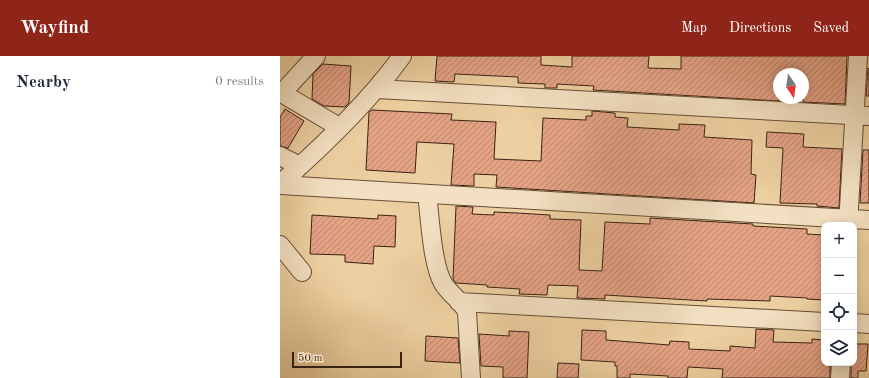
<!DOCTYPE html>
<html lang="en">
<head>
<meta charset="utf-8">
<style>
	body { margin:0; font-family:"Old Standard TT",serif; background:#f6f6f7; color:#1f2937 }
	.controls { position:absolute; right:12px; bottom:12px; display:grid; overflow:hidden; border-radius:8px; box-shadow:0 2px 10px #0003 }
	.controls button { width:36px; height:36px; display:grid; place-items:center; padding:0; border:0; border-bottom:1px solid #e0e1e3; background:#fff; color:#1f2937; font:20px sans-serif }
	.compass { position:absolute; left:493px; top:12px; width:36px; height:36px; border-radius:50%; background:#fff; box-shadow:0 2px 10px #0003; rotate:167deg }
	.scale { position:absolute; left:12px; bottom:10px; width:110px; box-sizing:border-box; padding-left:4px; border:2px solid #3c2212; border-top:0; font-size:11px; line-height:14px; white-space:nowrap; color:#3c2212; -webkit-text-stroke:3px #f3e0c2; paint-order:stroke }
	.list { margin:0; padding:0; list-style:none }
	h2 { display:flex; justify-content:space-between; align-items:center; height:52px; margin:0; padding:0 16px; font-size:17px }
	h2 small { font-size:13px; font-weight:400; color:#747a83 }
	.icon { flex:none; width:22px; height:22px; fill:none; stroke:currentColor; stroke-width:2; stroke-linecap:round; stroke-linejoin:round }
	.map { position:relative; flex:none; width:589px; height:322px; overflow:hidden }
	header { display:flex; align-items:center; gap:24px; box-sizing:border-box; height:56px; padding:0 20px; background:#8f2418; color:#fff }
	header strong { font-size:19px }
	nav { display:flex; gap:22px; margin-inline-start:auto; font-size:14px }
	main { display:flex }
	aside { flex:1; background:#fff }
	.map>svg:first-child { display:block }
	.building { fill:url(#building-hatch); stroke:#3c2212 }
	.lines { fill:none; stroke-linecap:round; stroke-linejoin:round }
	.minor-casing { stroke:#684e36; stroke-width:20 }
	.minor { stroke:#f3e0c2; stroke-width:18 }
</style>
</head>
<body>
<header>
<strong>Wayfind</strong>
<nav><a>Map</a><a>Directions</a><a>Saved</a></nav>
</header>
<main>
<aside>
<h2>Nearby<small>0 results</small></h2>
<ul class="list">
</ul>
</aside>
<div class="map">
<svg width="589" height="322" viewBox="0 0 589 322">
	<defs>
		<pattern id="building-hatch" width="6" height="6" patternUnits="userSpaceOnUse"><rect width="6" height="6" fill="#e5a386"/><path d="M-1 1l2-2M0 6l6-6M5 7l2-2" fill="none" stroke="#bb846c"/></pattern>
	</defs>
	<rect width="100%" height="100%" fill="#edd0a1"/>
	<filter id="stains"><feTurbulence type="fractalNoise" baseFrequency=".005" numOctaves="4"/><feColorMatrix values="0 0 0 0 .2 0 0 0 0 .09 0 0 0 0 .02 0 0 0 .5 -.17"/></filter>
	<radialGradient id="worn" r=".72"><stop offset=".6" stop-color="#630" stop-opacity="0"/><stop offset="1" stop-color="#630" stop-opacity=".3"/></radialGradient>
	<path class="building" d="M 157,0 L 261,0 L 261,9 L 292,11 L 292,0 L 369,0 L 368,12 L 401,13 L 401,0 L 567,0 L 565,48 L 523,46 L 523,18 L 499,18 L 499,45 L 313,34 L 314,30 L 277,28 L 277,32 L 265,32 L 265,28 L 238,27 L 238,21 L 175,18 L 174,26 L 155,25 Z
		M 43,8 L 71,10 L 69,47 L 65,51 L 44,50 L 32,43 L 33,18 Z
		M 588,12 L 589,13 L 589,40 L 586,40 Z
		M 5,53 L 24,65 L 8,92 L 0,90 L 0,61 Z
		M 92,54 L 172,58 L 171,64 L 216,66 L 214,103 L 261,105 L 263,62 L 306,64 L 306,60 L 312,60 L 312,55 L 335,57 L 335,61 L 348,62 L 347,71 L 399,74 L 399,68 L 425,69 L 424,81 L 472,84 L 471,118 L 476,119 L 474,147 L 216,131 L 217,119 L 194,118 L 194,130 L 171,129 L 174,88 L 137,86 L 135,117 L 86,114 L 89,56 Z
		M 487,76 L 524,78 L 523,91 L 562,93 L 559,152 L 537,150 L 537,148 L 500,147 L 503,92 L 486,91 Z
		M 583,94 L 589,94 L 589,147 L 580,147 Z
		M 176,150 L 193,151 L 192,158 L 214,159 L 214,156 L 237,157 L 270,159 L 270,163 L 301,164 L 299,214 L 322,215 L 325,166 L 370,168 L 370,162 L 473,168 L 473,170 L 527,173 L 527,178 L 544,179 L 544,244 L 527,243 L 527,242 L 490,240 L 490,245 L 427,243 L 427,245 L 325,239 L 325,243 L 297,242 L 298,230 L 268,229 L 267,239 L 239,238 L 240,233 L 207,231 L 207,229 L 176,227 L 173,223 Z
		M 32,159 L 98,163 L 98,159 L 116,160 L 115,191 L 94,190 L 93,208 L 65,206 L 65,199 L 30,198 Z
		M 476,273 L 494,274 L 493,286 L 532,287 L 532,283 L 544,284 L 544,307 L 550,307 L 550,322 L 442,322 L 443,313 L 408,311 L 407,322 L 388,322 L 388,320 L 350,318 L 350,322 L 337,322 L 337,310 L 335,310 L 335,306 L 301,304 L 302,274 L 326,275 L 326,284 L 389,289 L 390,285 L 409,286 L 409,293 L 450,295 L 450,290 L 475,292 Z
		M 229,275 L 249,276 L 247,322 L 223,322 L 223,311 L 201,310 L 199,278 L 229,280 Z
		M 146,280 L 178,282 L 180,307 L 145,305 Z
		M 574,288 L 588,288 L 586,315 L 578,315 L 578,322 L 571,322 L 571,307 L 574,307 Z
		M 278,307 L 299,308 L 298,322 L 277,322 Z"/>
	<g class="lines">
		<g class="minor-casing">
			<path id="minor" d="M 97,33 L 589,60
				M 0,36 L 59,71
				M 2,37 L 36,0
				M 0,100 L 20,110
				M 0,128 C 43,90 89,46 122,0
				M 0,129 L 589,164
				M 147,138 C 150,161 152,208 163,227 C 169,238 182,245 187,256 L 191,322
				M 568,169 L 578,0
				M 0,189 L 22,216
				M 179,246 L 544,266
				M 574,267 L 589,268
				M 560,322 L 561,307"/>
		</g>
		<use href="#minor" class="minor"/>
	</g>
	<rect width="100%" height="100%" filter="url(#stains)"/>
	<rect width="100%" height="100%" fill="url(#worn)"/>
</svg>
<div class="controls">
<button>+</button>
<button>−</button>
<button><svg class="icon" aria-label="locate" viewBox="0 0 24 24"><circle cx="12" cy="12" r="6"/><path d="M12 2v4M12 18v4M2 12h4M18 12h4"/></svg></button>
<button><svg class="icon" aria-label="layers" viewBox="0 0 24 24"><path d="M12 4l9 5-9 5-9-5zM3 14l9 5 9-5"/></svg></button>
</div>
<svg class="compass" viewBox="-18 -18 36 36"><path d="M0-13l5 13h-10z" fill="#e53935"/><path d="M0 13l5-13h-10z" fill="#747a83"/></svg>
<div class="scale">50 m</div>
</div>
</main>
</body>
</html>
